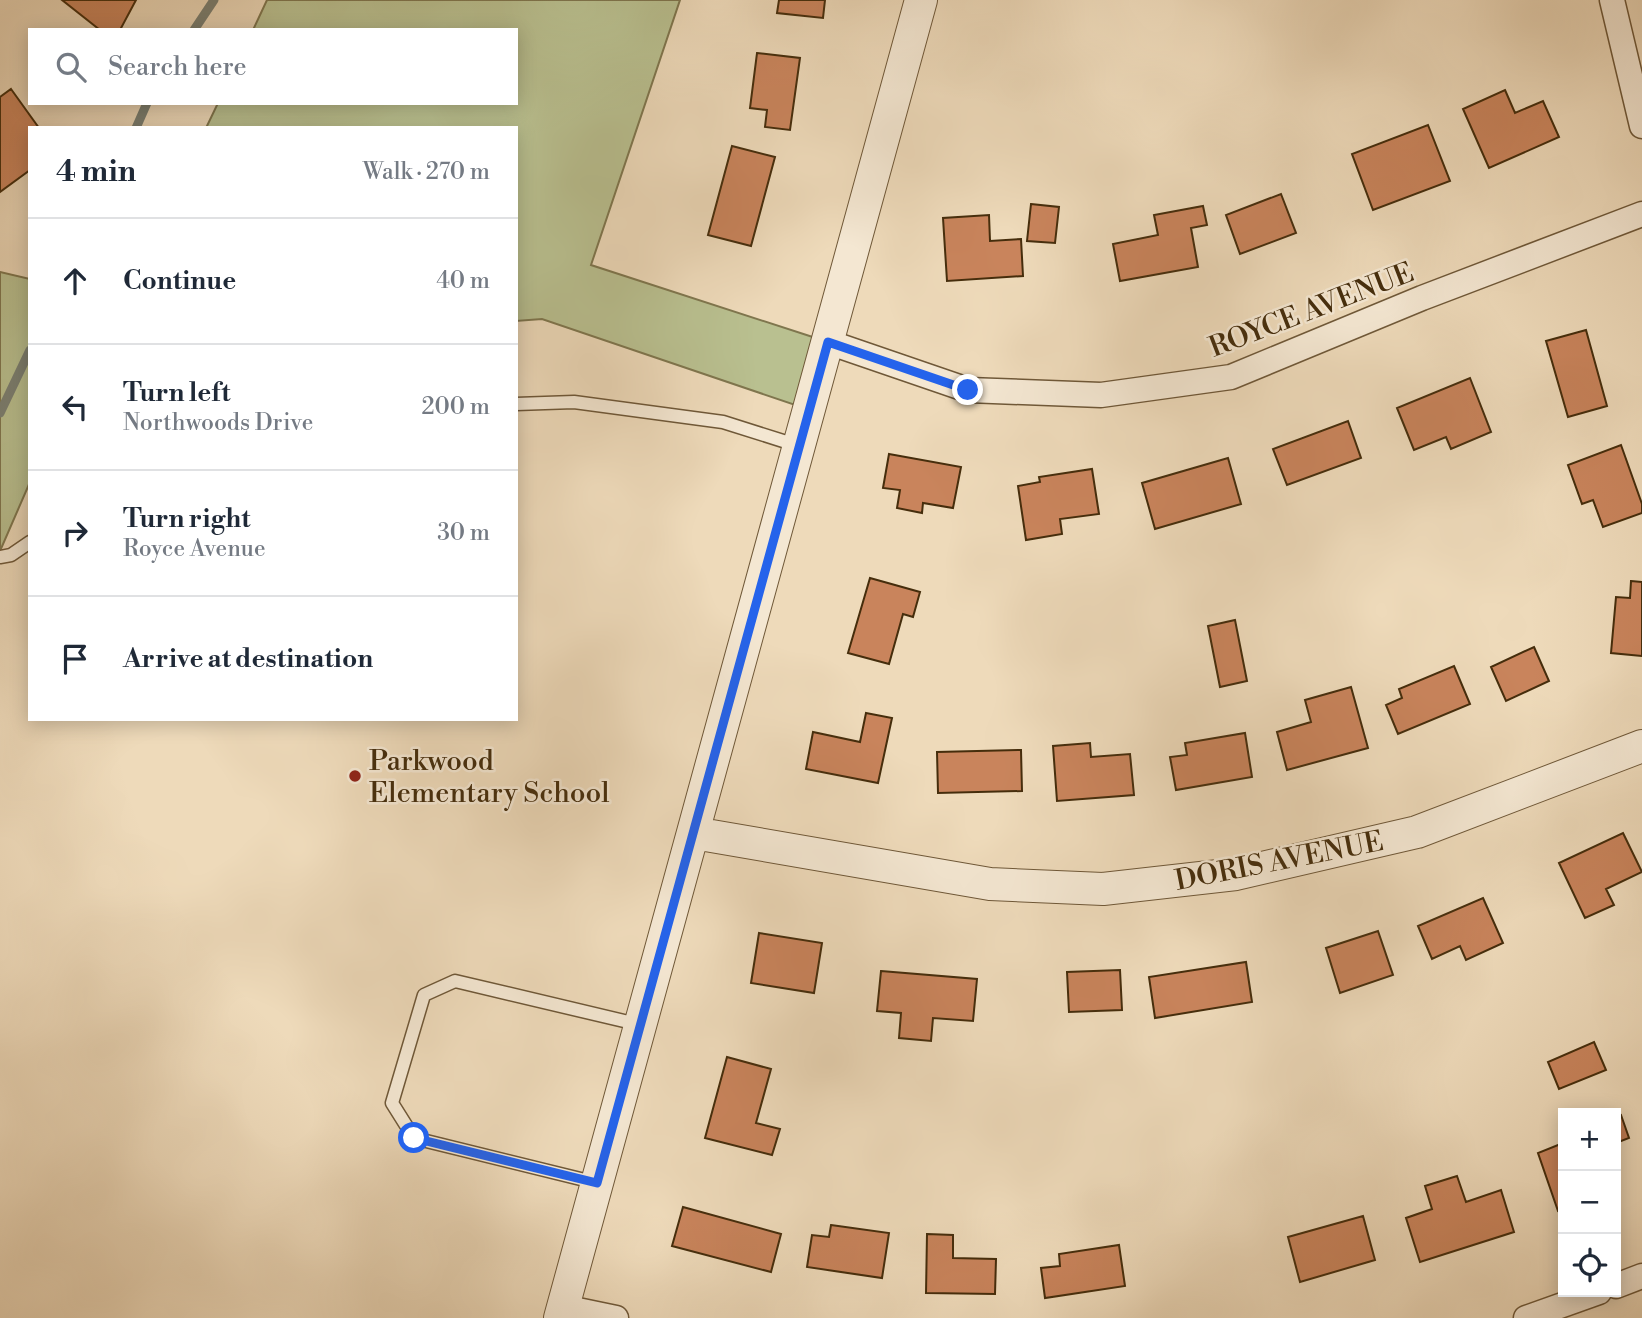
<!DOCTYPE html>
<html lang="en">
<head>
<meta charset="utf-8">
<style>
	body { margin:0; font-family:"Libre Bodoni",serif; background:#f2f2f3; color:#1f2937 }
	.controls { position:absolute; right:21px; bottom:21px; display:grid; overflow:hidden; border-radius:0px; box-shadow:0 4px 18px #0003 }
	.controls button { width:63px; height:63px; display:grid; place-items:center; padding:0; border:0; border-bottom:2px solid #e0e1e3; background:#fff; color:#1f2937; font:35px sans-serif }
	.stop { position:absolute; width:21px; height:21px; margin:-16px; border:5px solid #2563eb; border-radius:50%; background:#fff }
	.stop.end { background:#2563eb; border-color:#fff; box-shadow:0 2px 7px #0008 }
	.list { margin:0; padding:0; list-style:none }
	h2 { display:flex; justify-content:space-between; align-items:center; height:91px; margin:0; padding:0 28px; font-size:30px }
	h2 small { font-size:23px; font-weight:400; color:#747a83 }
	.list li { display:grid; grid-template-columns:46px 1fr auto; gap:21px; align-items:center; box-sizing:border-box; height:126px; padding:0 28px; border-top:2px solid #e0e1e3 }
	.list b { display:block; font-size:26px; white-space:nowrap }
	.list p { margin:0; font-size:23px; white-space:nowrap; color:#747a83 }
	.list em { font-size:23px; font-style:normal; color:#747a83 }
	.icon { flex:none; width:38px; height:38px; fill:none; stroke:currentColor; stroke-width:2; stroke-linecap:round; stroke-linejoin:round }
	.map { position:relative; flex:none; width:1642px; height:1318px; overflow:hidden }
	.search { position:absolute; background:#fff; box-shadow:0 4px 18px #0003; left:28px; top:28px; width:490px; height:77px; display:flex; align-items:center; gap:18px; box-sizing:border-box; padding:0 24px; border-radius:0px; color:#747a83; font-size:26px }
	.panel { position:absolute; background:#fff; box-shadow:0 4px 18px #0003; left:28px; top:126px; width:490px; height:595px; border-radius:0px }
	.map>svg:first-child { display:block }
	.green { fill:#b9c090; stroke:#7f764e; stroke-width:2 }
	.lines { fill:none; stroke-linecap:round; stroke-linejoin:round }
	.stream { stroke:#7a8074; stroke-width:9 }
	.building { fill:#c9845c; stroke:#452d0c; stroke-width:2 }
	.service-casing { stroke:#6f5838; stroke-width:15 }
	.minor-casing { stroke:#6f5838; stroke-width:27 }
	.tertiary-casing { stroke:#6f5838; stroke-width:34 }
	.service { stroke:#f4e7d2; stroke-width:12 }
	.minor { stroke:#f4e7d2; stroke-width:24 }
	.tertiary { stroke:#f4e7d2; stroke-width:32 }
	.route { stroke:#2563eb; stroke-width:9 }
	.poi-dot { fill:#8f2418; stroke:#f4e7d2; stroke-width:2.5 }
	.labels { text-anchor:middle; stroke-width:5; stroke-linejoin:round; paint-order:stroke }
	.street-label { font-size:28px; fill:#452d0c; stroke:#f4e7d2 }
	.poi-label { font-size:28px; fill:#452d0c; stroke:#f4e7d2; text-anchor:start }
</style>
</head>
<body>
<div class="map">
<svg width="1642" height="1318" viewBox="0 0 1642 1318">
	<rect width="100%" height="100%" fill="#eedaba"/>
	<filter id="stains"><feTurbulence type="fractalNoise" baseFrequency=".00286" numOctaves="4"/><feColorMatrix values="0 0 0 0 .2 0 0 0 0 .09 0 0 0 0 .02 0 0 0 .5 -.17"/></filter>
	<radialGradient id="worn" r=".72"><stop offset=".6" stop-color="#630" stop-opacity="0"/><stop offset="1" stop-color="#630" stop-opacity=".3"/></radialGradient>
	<path class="green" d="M 267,0 L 680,0 L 591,265 L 828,342 L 810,410 L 542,319 L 516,321 L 516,128 L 206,128 L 218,103 L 516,103 L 516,30 L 253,30 Z
		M 0,272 L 30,279 L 30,482 L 0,551 Z"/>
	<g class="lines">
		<path class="stream" d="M 194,30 L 214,0
			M 136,128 L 147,103
			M 0,413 L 30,350"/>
	</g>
	<path class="building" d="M 62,0 L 136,0 L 120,30 L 100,30 Z
		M 779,0 L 825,0 L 823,18 L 777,13 Z
		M 757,53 L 800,58 L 790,130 L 765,127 L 767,110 L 750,108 Z
		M 11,89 L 39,128 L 30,128 L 30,170 L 0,192 L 0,97 Z
		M 1505,90 L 1515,113 L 1543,101 L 1559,137 L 1489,168 L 1463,109 Z
		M 1428,125 L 1450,181 L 1373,210 L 1352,154 Z
		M 732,146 L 775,157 L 751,246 L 708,235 Z
		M 1281,194 L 1296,233 L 1240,254 L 1226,215 Z
		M 1031,204 L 1059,207 L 1055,243 L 1027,241 Z
		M 1203,206 L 1207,225 L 1191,228 L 1198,267 L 1120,281 L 1113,244 L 1158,235 L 1154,215 Z
		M 989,215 L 990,241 L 1021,239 L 1023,276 L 947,281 L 943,218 Z
		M 1586,330 L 1607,406 L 1568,417 L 1546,341 Z
		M 1470,378 L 1491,432 L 1451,449 L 1446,437 L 1414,450 L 1397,408 Z
		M 1348,421 L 1361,458 L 1287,485 L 1273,449 Z
		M 1621,445 L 1642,504 L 1642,513 L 1603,527 L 1593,500 L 1582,504 L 1568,465 Z
		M 889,454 L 961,467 L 953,508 L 923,503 L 922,513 L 897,508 L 900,490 L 883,488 Z
		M 1228,458 L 1241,504 L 1155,529 L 1142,483 Z
		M 1092,469 L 1099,514 L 1060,519 L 1062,534 L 1026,540 L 1018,486 L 1040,482 L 1039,477 Z
		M 870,578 L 920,592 L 913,617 L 903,614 L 889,664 L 848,653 Z
		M 1631,581 L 1642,582 L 1642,656 L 1611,653 L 1616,597 L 1630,598 Z
		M 1235,620 L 1247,681 L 1220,687 L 1208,626 Z
		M 1534,647 L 1549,681 L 1506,701 L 1491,667 Z
		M 1454,666 L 1470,704 L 1398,734 L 1386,705 L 1402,698 L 1399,689 Z
		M 1351,687 L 1368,748 L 1287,770 L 1277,732 L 1311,722 L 1305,700 Z
		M 866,713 L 892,718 L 878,783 L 806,769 L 813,732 L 860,742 Z
		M 1245,733 L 1252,777 L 1176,790 L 1170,757 L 1187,755 L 1185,743 Z
		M 1090,743 L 1091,757 L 1130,754 L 1134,795 L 1057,801 L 1053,746 Z
		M 1021,750 L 1022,791 L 938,793 L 937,752 Z
		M 1623,833 L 1642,872 L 1606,889 L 1614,905 L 1585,918 L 1559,863 Z
		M 1483,898 L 1503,943 L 1466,960 L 1460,946 L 1432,959 L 1418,926 Z
		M 1378,931 L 1393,975 L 1340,993 L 1326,948 Z
		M 759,933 L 822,943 L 814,993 L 751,983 Z
		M 1246,962 L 1252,1002 L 1155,1018 L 1149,977 Z
		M 1120,970 L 1122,1010 L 1069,1012 L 1067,972 Z
		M 881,971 L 977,979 L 973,1021 L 933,1018 L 931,1041 L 899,1038 L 901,1013 L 877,1011 Z
		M 1594,1042 L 1606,1070 L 1559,1089 L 1548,1062 Z
		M 727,1057 L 771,1069 L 756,1123 L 780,1129 L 772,1155 L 705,1138 Z
		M 1621,1115 L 1629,1138 L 1616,1143 L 1616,1117 Z
		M 1563,1143 L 1563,1209 L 1558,1211 L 1538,1153 Z
		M 1457,1176 L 1466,1202 L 1501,1190 L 1514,1232 L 1420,1262 L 1406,1218 L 1432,1209 L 1425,1186 Z
		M 683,1207 L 781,1234 L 771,1272 L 672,1246 Z
		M 1363,1216 L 1375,1260 L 1300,1282 L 1288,1237 Z
		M 831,1225 L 889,1233 L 882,1278 L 807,1267 L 812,1235 L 829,1237 Z
		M 927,1234 L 953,1235 L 953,1258 L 996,1259 L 995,1294 L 926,1293 Z
		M 1119,1245 L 1125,1286 L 1045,1298 L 1041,1268 L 1060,1266 L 1059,1254 Z"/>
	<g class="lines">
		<g class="service-casing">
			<path id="service" d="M 516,404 L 574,402 L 723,422 L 799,446
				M 0,557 L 11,555 L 30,542
				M 597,1183 L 414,1138 L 392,1103 L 424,995 L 455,981 L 641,1025"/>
		</g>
		<g class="minor-casing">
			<path id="minor" d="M 1612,0 L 1642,126
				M 828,342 L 968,390 L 1101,395 L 1231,377 L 1422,298 L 1642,214
				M 1616,1286 L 1642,1276
				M 563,1307 L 616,1318
				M 1526,1318 L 1599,1292"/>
		</g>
		<g class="tertiary-casing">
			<path id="tertiary" d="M 694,833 L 990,884 L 1103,889 L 1236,874 L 1417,832 L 1642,746
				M 560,1318 L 921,0"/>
		</g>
		<use href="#service" class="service"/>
		<use href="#minor" class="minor"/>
		<use href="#tertiary" class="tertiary"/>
	</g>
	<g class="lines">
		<path class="route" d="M 414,1138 L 597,1183 L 828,342 L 968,390"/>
	</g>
	<circle class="poi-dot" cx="355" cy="776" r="7"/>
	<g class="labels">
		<g class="street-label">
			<text transform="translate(1311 309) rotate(-21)" y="10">ROYCE AVENUE</text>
			<text transform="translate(1279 860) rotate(-11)" y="10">DORIS AVENUE</text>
		</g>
		<g class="poi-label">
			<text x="369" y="770">Parkwood<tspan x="369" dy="32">Elementary School</tspan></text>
		</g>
	</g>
	<rect width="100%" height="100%" filter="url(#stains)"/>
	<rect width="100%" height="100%" fill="url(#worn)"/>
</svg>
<div class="controls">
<button>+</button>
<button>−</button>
<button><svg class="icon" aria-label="locate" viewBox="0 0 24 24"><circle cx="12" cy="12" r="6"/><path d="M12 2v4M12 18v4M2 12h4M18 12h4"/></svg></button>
</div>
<div class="stop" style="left:414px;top:1138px"></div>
<div class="stop end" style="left:968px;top:390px"></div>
<div class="search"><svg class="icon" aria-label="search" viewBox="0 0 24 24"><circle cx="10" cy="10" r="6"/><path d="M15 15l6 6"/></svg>Search here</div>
<section class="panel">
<h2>4 min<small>Walk · 270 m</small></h2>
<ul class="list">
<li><svg class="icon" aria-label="ahead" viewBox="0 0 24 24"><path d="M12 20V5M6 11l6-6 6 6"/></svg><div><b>Continue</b></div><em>40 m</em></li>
<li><svg class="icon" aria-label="left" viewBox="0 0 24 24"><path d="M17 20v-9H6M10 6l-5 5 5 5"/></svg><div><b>Turn left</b><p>Northwoods Drive</p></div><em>200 m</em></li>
<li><svg class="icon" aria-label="right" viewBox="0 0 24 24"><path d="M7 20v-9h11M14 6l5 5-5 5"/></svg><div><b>Turn right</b><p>Royce Avenue</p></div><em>30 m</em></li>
<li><svg class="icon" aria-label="arrive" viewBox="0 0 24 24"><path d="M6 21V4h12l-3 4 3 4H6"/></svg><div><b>Arrive at destination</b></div></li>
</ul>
</section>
</div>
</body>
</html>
